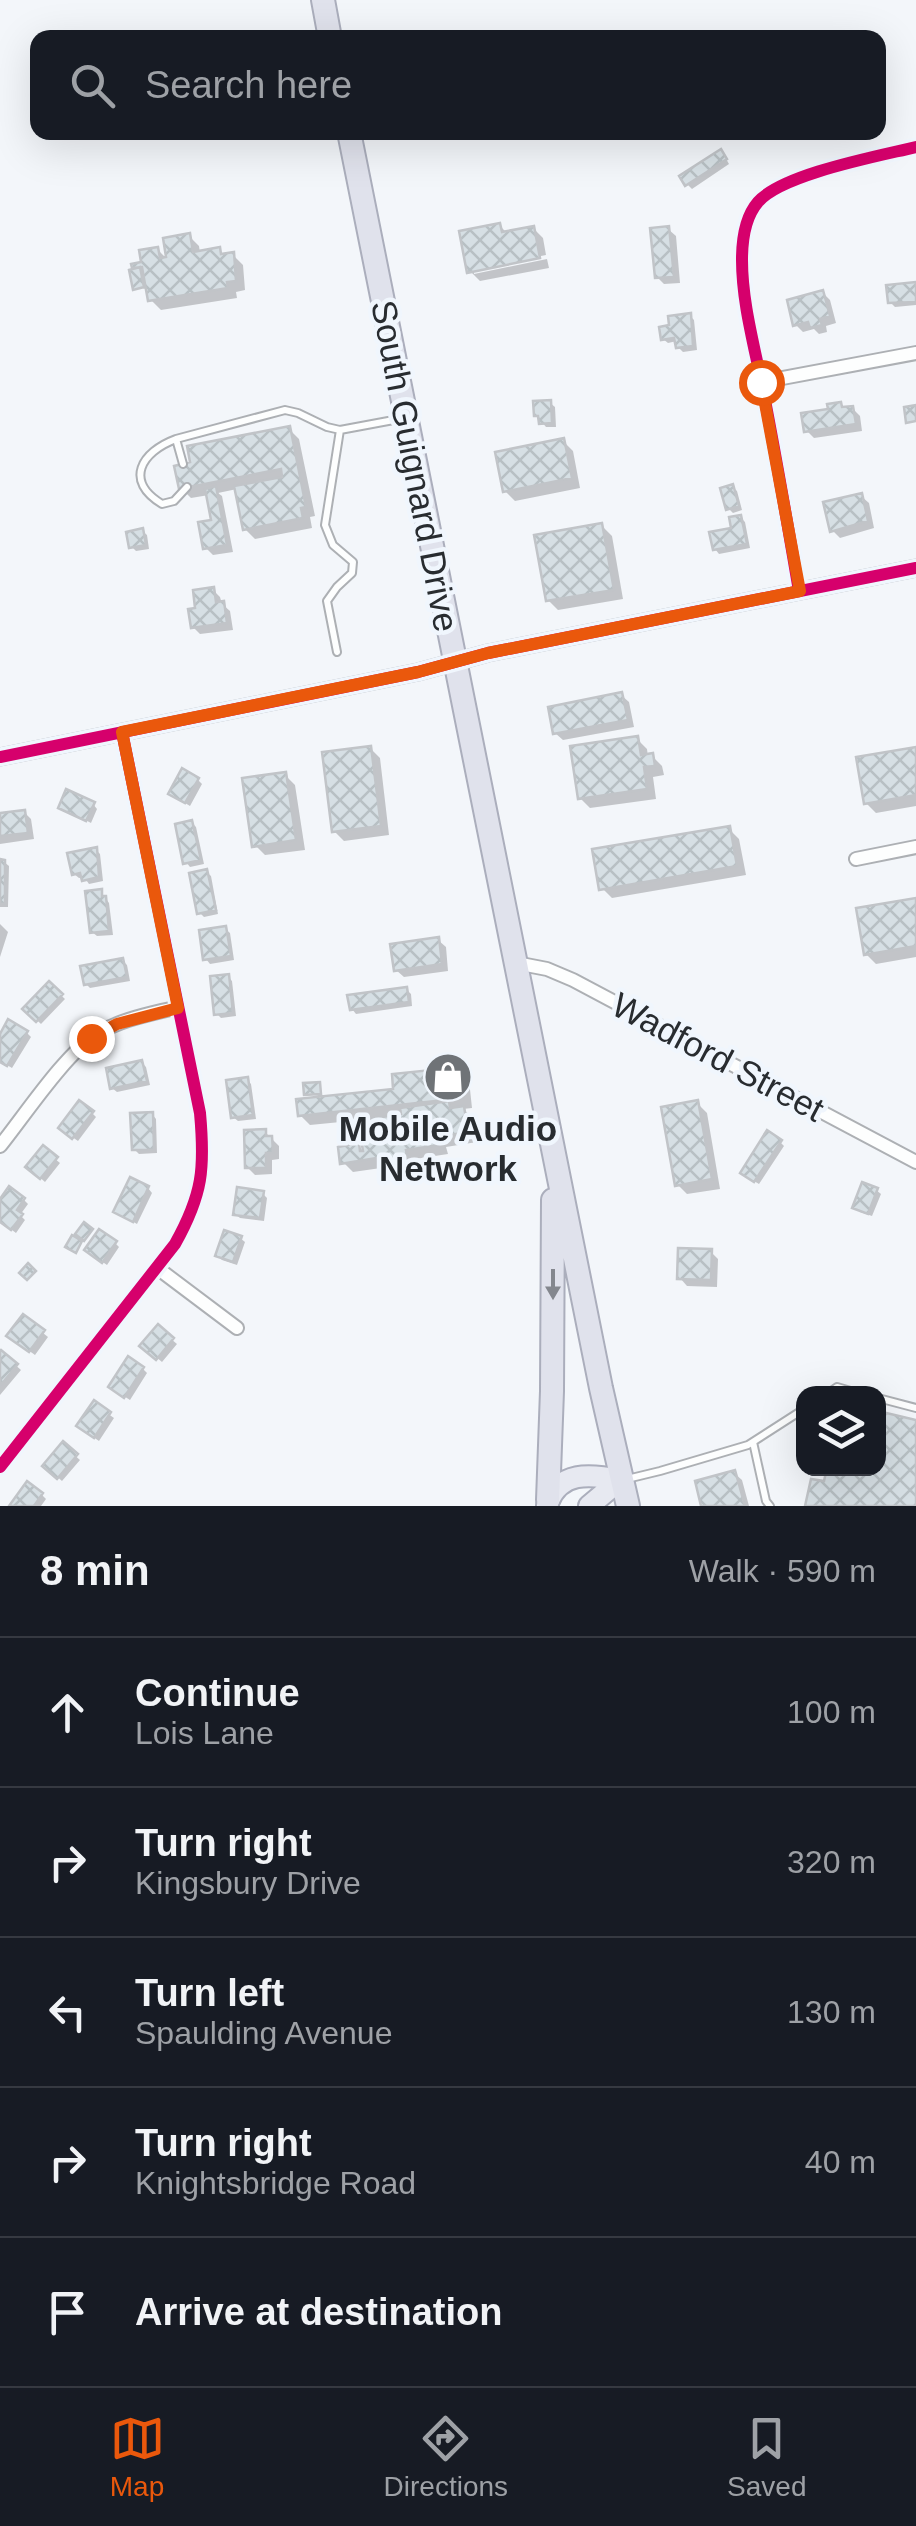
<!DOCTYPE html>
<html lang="en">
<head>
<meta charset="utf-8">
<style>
	body { margin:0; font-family:Arial,sans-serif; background:#20242c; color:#f1f3f6 }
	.controls { position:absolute; right:30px; bottom:30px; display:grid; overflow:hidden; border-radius:20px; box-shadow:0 10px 40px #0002 }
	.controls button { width:90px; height:90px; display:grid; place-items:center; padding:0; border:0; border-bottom:2px solid #363941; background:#171b24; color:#f1f3f6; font:50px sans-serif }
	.stop { position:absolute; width:30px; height:30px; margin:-22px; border:8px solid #ea580c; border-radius:50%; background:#fff }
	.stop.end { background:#ea580c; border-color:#fff; box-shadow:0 2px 10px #0008 }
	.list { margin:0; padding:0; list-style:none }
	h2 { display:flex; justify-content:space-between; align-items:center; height:130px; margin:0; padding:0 40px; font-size:42px }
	h2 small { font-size:32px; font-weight:400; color:#9ea1a6 }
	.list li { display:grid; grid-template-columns:65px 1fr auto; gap:30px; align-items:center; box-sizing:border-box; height:150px; padding:0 40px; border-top:2px solid #363941 }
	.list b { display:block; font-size:38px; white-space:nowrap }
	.list p { margin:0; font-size:32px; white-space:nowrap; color:#9ea1a6 }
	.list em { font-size:32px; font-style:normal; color:#9ea1a6 }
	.icon { flex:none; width:55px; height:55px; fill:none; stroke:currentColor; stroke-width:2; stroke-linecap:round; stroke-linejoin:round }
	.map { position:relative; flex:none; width:916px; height:1506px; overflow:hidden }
	.search { position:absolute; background:#171b24; box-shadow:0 10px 40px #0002; left:30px; right:30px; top:30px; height:110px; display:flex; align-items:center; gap:25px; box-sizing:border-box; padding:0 35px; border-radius:20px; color:#9ea1a6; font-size:38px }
	.sheet { height:880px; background:#171b24 }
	nav { display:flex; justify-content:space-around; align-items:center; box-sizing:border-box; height:140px; border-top:2px solid #363941; background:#171b24; font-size:28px; color:#9ea1a6 }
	nav a { display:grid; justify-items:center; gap:5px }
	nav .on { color:#ea580c }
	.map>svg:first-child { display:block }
	.shadow { fill:#0003 }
	.building { fill:url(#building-cross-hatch); stroke:#c1c4c8; stroke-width:2.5 }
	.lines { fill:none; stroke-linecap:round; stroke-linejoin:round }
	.service-casing { stroke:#adb0b4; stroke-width:10 }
	.minor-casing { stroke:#adb0b4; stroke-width:16 }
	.tertiary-casing { stroke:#adb0b4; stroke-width:19 }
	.primary-casing { stroke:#abaebc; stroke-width:24 }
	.trunk-casing { stroke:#abaebc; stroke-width:26 }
	.service { stroke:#fdfefe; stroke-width:6 }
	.minor { stroke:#fdfefe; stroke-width:12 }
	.tertiary { stroke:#fdfefe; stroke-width:15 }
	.primary { stroke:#e7e9f1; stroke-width:20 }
	.trunk { stroke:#e0e2ec; stroke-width:22 }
	.cycleway-casing { stroke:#f0f6fd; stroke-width:19 }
	.cycleway { stroke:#d6006c; stroke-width:12 }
	.oneway { fill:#84878e }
	.route { stroke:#ea580c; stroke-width:12 }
	.labels { text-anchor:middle; stroke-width:9; stroke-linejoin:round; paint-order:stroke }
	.street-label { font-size:35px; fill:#282c30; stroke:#f0f6fd }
	.poi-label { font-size:35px; font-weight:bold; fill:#282c30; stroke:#f0f6fd }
</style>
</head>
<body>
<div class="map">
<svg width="916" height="1506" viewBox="0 0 916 1506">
	<defs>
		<pattern id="building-cross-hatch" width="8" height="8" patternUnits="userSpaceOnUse" patternTransform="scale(2.5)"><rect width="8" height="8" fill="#d6dfe4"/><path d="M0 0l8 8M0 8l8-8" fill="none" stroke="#b8c0c4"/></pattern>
	</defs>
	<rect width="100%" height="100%" fill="#f3f6fa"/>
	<path class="shadow" d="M 748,132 L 772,132 L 754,140 Z
		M 725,157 L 729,164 L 692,189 L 687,184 Z
		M 500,226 L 507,233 L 533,228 L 543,238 L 546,255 L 474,269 L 474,274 L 547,259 L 549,268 L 480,281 L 470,271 Z
		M 668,229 L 676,236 L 680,283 L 664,284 L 657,277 Z
		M 189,236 L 199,246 L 200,253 L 219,250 L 225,256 L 233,255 L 243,265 L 245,290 L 236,292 L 237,298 L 161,310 L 151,300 L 148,287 L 135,288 L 139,270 L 147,278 L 157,249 L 170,262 Z
		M 916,285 L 916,305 L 895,307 L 890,302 Z
		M 823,293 L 830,300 L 836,323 L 826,326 L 827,332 L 819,334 L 814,329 L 803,332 L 796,325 Z
		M 690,316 L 694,320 L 697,350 L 683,352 L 678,347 L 677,341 L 668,343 L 663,339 Z
		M 550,403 L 555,407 L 556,427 L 546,427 L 536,415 Z
		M 840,404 L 845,409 L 852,408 L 860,416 L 862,431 L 814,438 L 806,430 Z
		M 289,429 L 299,439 L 315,516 L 310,517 L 312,528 L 255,539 L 245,529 L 237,489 L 218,493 L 222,496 L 233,552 L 213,555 L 206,548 L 214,522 L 209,495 L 191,498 L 181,488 Z
		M 563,441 L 573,451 L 580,488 L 515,501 L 505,491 Z
		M 732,487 L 737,491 L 742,510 L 733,513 L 728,508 Z
		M 861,496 L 869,503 L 874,528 L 840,538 L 832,530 Z
		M 740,517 L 745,522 L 750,548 L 719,554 L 715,549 L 734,530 Z
		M 602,526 L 612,536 L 623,599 L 558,610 L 548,600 Z
		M 142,531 L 147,535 L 149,549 L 136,551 L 132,547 Z
		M 213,590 L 220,597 L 222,604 L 230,611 L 233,630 L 200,634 L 193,627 L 198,611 Z
		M 621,695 L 629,702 L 634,727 L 563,740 L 555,733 Z
		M 637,739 L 647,749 L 648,757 L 652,756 L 662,766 L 664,775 L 653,777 L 656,799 L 590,808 L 580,798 Z
		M 370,748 L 380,758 L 389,835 L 344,841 L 334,831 Z
		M 916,750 L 916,806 L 876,813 L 866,803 Z
		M 285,775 L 295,785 L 305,850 L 265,855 L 255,845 Z
		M 198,780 L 202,784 L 190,806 L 175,797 Z
		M 93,804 L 97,809 L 91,823 L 61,807 Z
		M 24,812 L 31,819 L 34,839 L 0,844 L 0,815 Z
		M 192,823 L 196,827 L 204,864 L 190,867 L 186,862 Z
		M 729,829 L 739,839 L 746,875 L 612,898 L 602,888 Z
		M 96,850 L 100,854 L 103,881 L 89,884 L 84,877 L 79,878 L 74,874 Z
		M 0,862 L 4,862 L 9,866 L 8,907 L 0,907 Z
		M 206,872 L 211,876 L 218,914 L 204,917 L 200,913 Z
		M 101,892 L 109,903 L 113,935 L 97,936 L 92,932 Z
		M 916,900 L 916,957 L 876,964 L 866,954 Z
		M 0,924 L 8,932 L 0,957 Z
		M 225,929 L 230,933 L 234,960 L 210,964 L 206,959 Z
		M 438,940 L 446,947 L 448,971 L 404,977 L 396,970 Z
		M 122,960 L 127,965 L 130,981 L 90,988 L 86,984 Z
		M 228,977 L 232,981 L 236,1016 L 221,1018 L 217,1014 Z
		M 49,984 L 65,999 L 41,1024 L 25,1009 Z
		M 406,989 L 411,994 L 412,1006 L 356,1014 L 352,1009 Z
		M 27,1033 L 31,1037 L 12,1068 L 0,1061 L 0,1040 Z
		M 142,1063 L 146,1067 L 150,1085 L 117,1092 L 112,1088 Z
		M 459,1069 L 469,1080 L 472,1108 L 463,1109 L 473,1118 L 477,1142 L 446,1147 L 448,1154 L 415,1159 L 418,1176 L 398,1180 L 388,1167 L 353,1172 L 343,1162 L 358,1146 L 366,1154 L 361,1120 L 310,1125 L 300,1115 L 396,1091 Z
		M 247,1080 L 251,1084 L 256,1119 L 238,1121 L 233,1117 Z
		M 697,1103 L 707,1113 L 720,1189 L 687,1194 L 677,1184 Z
		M 92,1113 L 96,1117 L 78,1141 L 65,1132 Z
		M 152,1114 L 156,1119 L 157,1153 L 139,1154 L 134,1149 Z
		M 265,1132 L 279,1146 L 279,1159 L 272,1160 L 272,1174 L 255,1175 L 247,1167 Z
		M 780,1142 L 784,1146 L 759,1184 L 747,1177 Z
		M 43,1149 L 60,1163 L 45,1182 L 28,1167 Z
		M 148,1188 L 152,1193 L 137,1224 L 116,1212 Z
		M 876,1190 L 881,1194 L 872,1216 L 860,1212 L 855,1207 Z
		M 263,1194 L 267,1198 L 264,1221 L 240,1218 L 235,1214 Z
		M 24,1200 L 28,1204 L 20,1215 L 25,1220 L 16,1233 L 0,1221 L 0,1204 Z
		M 240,1238 L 245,1242 L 237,1265 L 222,1260 L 218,1256 Z
		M 115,1243 L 119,1247 L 107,1265 L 91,1254 Z
		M 711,1252 L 718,1259 L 717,1287 L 687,1286 L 680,1278 Z
		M 23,1317 L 48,1337 L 35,1355 L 14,1340 Z
		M 158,1328 L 177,1344 L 162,1362 L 143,1346 Z
		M 2,1353 L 21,1370 L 0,1395 L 0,1355 Z
		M 143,1369 L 147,1373 L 130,1400 L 116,1391 Z
		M 94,1404 L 114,1418 L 99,1441 L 83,1430 Z
		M 63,1445 L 80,1460 L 62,1481 L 45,1466 Z
		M 734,1473 L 742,1480 L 749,1506 L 704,1506 Z
		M 42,1495 L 46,1499 L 41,1506 L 13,1506 Z"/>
	<path class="building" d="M 721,149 L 727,159 L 685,186 L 679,176 Z
		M 500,223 L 502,232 L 534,226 L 540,258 L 467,273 L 459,231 Z
		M 669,226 L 674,277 L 655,278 L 650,228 Z
		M 190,233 L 193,252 L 220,247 L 221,254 L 234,252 L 236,281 L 227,282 L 228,288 L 148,301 L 142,267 L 132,268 L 131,264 L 141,262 L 139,250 L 158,247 L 160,258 L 166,257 L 163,238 Z
		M 140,267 L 144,287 L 133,290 L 129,270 Z
		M 916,282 L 916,302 L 888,303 L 886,285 Z
		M 823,290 L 830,316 L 820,319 L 822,325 L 810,328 L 808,322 L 793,326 L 787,300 Z
		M 691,313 L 693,346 L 676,348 L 674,338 L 661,340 L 659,327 L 669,325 L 668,316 Z
		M 551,400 L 552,423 L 539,424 L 538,416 L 534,416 L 533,401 Z
		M 841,402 L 842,407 L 853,406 L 856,424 L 804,432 L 801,413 L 828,409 L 827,404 Z
		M 916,405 L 916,421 L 906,423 L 904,407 Z
		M 290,426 L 306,507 L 301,508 L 303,518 L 243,530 L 234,486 L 282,477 L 281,469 L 179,489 L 174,466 L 190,462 L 187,446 Z
		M 564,438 L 572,478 L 503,492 L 495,452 Z
		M 733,484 L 739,506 L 726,510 L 720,488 Z
		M 216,486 L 227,545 L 203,549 L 198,522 L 211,520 L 205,489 Z
		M 862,493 L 868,521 L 830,532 L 823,502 Z
		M 741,515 L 747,544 L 713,550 L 709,532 L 731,528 L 729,517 Z
		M 602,523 L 614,590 L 546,601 L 534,535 Z
		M 143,528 L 146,545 L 129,548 L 126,532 Z
		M 214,587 L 216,602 L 224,601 L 227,623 L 191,628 L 188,609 L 195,608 L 193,590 Z
		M 622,692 L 628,720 L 553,734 L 548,707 Z
		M 638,736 L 641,755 L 653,753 L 655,766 L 644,767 L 647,789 L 578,799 L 570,746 Z
		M 371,746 L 381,826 L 332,832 L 322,752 Z
		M 916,747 L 916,795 L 864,804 L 856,757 Z
		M 182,768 L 199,778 L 185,803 L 168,794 Z
		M 286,772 L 296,840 L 252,847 L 242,778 Z
		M 66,789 L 95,802 L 86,821 L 58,808 Z
		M 25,810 L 28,833 L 0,836 L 0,813 Z
		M 192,820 L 201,860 L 183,864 L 175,824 Z
		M 730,826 L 737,866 L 599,890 L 592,849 Z
		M 97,847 L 99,877 L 82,881 L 80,873 L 72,875 L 67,853 Z
		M 0,859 L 5,860 L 5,904 L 0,904 Z
		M 207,869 L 216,910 L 197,914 L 189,873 Z
		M 102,889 L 102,896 L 106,896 L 109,931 L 90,933 L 85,891 Z
		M 916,898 L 916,946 L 864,955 L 856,908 Z
		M 226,926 L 231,956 L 203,960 L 199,930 Z
		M 439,937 L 442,964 L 394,971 L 390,944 Z
		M 123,958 L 127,977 L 84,985 L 80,966 Z
		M 229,974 L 233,1013 L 214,1015 L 210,976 Z
		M 49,981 L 63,994 L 36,1022 L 22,1009 Z
		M 407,987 L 409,1002 L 350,1010 L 347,995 Z
		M 8,1019 L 28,1031 L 7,1066 L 0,1062 L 0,1034 Z
		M 142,1060 L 147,1081 L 110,1089 L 106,1068 Z
		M 460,1067 L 463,1098 L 298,1116 L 296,1099 L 393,1089 L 392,1074 Z
		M 248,1077 L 253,1115 L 231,1118 L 226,1080 Z
		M 320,1082 L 321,1094 L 304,1095 L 303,1083 Z
		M 79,1100 L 94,1111 L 72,1139 L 58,1128 Z
		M 698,1100 L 712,1179 L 675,1186 L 661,1107 Z
		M 449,1101 L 450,1108 L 464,1106 L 468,1132 L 438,1137 L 439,1145 L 406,1150 L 409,1167 L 386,1171 L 383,1157 L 340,1164 L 338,1147 L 359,1143 L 360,1151 L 363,1151 L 358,1121 L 401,1114 L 400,1108 Z
		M 153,1112 L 154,1150 L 132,1150 L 130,1113 Z
		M 266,1129 L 266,1136 L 272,1136 L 273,1153 L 266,1153 L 266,1168 L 245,1168 L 244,1130 Z
		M 767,1130 L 782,1140 L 754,1182 L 740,1173 Z
		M 43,1145 L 58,1157 L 40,1179 L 25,1167 Z
		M 130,1177 L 149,1186 L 133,1222 L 113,1212 Z
		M 862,1182 L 878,1188 L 868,1214 L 852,1208 Z
		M 9,1186 L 25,1198 L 17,1210 L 23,1214 L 11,1230 L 0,1222 L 0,1199 Z
		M 237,1187 L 264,1191 L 260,1218 L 233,1215 Z
		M 84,1222 L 93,1229 L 84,1241 L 75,1234 Z
		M 99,1229 L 117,1241 L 102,1263 L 84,1250 Z
		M 224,1230 L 242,1236 L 233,1262 L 215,1256 Z
		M 72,1235 L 82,1241 L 76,1253 L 65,1247 Z
		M 678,1248 L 712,1249 L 711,1280 L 677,1279 Z
		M 28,1263 L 36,1271 L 27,1280 L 19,1273 Z
		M 23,1314 L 45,1330 L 29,1352 L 6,1336 Z
		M 158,1324 L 174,1338 L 156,1360 L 139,1346 Z
		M 1,1350 L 18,1364 L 0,1386 L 0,1351 Z
		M 128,1356 L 144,1367 L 124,1398 L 108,1387 Z
		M 94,1400 L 111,1412 L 94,1438 L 76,1426 Z
		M 878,1411 L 916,1420 L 916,1506 L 805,1506 L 811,1479 L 824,1481 L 827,1468 L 878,1468 Z
		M 63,1441 L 78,1454 L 57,1479 L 42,1466 Z
		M 735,1470 L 745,1506 L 701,1506 L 695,1481 Z
		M 27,1481 L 43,1493 L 34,1506 L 9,1506 Z"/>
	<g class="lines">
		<g class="service-casing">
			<path id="service" d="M 176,439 L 183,464
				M 187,487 L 174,501 L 162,504 C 124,481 141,452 176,439 L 285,410 L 298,413 L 327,427 L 340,430 L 399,419
				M 337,652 L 327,601 L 337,587 L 352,573 L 353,562 L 333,545 L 325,525 L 340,430
				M 827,1394 L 837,1387 L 861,1394
				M 878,1398 L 916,1408
				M 753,1442 L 766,1501 L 770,1506
				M 627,1479 L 660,1471 L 748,1445 L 804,1409"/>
		</g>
		<g class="minor-casing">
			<path id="minor" d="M 761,382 L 916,353
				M 799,591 C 787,521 775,450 761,380 C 753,341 742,300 742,260 C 742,240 745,217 758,202 C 782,174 879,156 916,147
				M 856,859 L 916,847
				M 516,963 L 547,969 L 573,980 L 916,1162
				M 0,1146 C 25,1115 65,1054 97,1034 C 121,1019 151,1014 178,1007
				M 156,1267 L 237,1328
				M 0,1467 L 175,1244 C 203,1194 205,1168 200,1113 L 122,732"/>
		</g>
		<g class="tertiary-casing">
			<path id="tertiary" d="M 0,757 L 418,672 L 488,653 L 916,568"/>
		</g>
		<g class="primary-casing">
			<path id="primary" d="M 547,1506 C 558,1470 591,1474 620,1480
				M 589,1506 L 620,1480"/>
		</g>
		<g class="trunk-casing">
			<path id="trunk" d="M 323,0 L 330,38
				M 349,132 L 601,1388 L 628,1506
				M 548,1500 L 552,1391 L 553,1200"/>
		</g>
		<use href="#service" class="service"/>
		<use href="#minor" class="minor"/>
		<use href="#tertiary" class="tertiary"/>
		<use href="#primary" class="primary"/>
		<use href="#trunk" class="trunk"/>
		<g class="cycleway-casing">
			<path id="cycleway" d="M 799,591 C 787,521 775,450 761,380 C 753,341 742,300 742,260 C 742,240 745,217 758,202 C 782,174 879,156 916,147
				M 0,757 L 418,672 L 488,653 L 916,568
				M 0,1467 L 175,1244 C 203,1194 205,1168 200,1113 L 122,732"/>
		</g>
		<use href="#cycleway" class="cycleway"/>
	</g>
	<defs><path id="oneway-solid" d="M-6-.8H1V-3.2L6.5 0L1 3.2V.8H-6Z" transform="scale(2.5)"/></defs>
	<use class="oneway" href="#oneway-solid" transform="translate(553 1284) rotate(90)"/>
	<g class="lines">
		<path class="route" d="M 91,1038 L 117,1024 L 178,1008 L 122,732 L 418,672 L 488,653 L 800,591 L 761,382"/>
	</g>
	<defs>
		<g id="shop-disc" transform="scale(2.5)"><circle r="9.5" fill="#6f7377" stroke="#f0f6fd"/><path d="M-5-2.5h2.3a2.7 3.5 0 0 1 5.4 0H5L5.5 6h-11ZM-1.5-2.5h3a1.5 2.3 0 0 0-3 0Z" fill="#fff"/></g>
	</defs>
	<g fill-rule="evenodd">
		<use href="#shop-disc" x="448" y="1077"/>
	</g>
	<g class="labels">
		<g class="street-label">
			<text transform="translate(415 466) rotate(79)" y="12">South Guignard Drive</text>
			<text transform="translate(718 1057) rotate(28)" y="12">Wadford Street</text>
		</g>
		<g class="poi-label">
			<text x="448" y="1141">Mobile Audio<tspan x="448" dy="40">Network</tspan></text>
		</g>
	</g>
</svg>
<div class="controls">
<button><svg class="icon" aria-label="layers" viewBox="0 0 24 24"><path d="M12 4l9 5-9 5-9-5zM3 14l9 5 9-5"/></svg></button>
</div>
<div class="stop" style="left:761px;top:382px"></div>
<div class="stop end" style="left:91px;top:1038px"></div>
<div class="search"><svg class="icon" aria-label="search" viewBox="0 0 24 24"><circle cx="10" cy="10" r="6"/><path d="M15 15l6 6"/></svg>Search here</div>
</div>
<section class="sheet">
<h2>8 min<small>Walk · 590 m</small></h2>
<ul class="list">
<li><svg class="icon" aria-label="ahead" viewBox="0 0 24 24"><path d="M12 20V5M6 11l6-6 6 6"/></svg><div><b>Continue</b><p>Lois Lane</p></div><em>100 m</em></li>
<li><svg class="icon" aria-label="right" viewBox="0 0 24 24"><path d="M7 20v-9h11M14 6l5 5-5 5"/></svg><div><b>Turn right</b><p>Kingsbury Drive</p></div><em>320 m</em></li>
<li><svg class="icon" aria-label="left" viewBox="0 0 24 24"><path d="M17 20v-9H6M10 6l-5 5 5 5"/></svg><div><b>Turn left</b><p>Spaulding Avenue</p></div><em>130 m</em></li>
<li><svg class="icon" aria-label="right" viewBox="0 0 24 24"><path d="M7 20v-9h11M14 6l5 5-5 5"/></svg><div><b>Turn right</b><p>Knightsbridge Road</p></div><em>40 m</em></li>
<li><svg class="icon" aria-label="arrive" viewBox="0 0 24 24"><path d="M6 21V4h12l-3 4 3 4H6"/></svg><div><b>Arrive at destination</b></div></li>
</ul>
</section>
<nav>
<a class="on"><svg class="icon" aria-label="map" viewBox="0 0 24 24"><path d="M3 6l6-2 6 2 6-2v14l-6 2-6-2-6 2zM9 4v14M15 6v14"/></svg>Map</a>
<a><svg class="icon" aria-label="directions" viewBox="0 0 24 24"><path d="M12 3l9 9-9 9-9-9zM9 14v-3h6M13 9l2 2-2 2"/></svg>Directions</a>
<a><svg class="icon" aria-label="saved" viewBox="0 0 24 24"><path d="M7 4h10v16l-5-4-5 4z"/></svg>Saved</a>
</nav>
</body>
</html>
